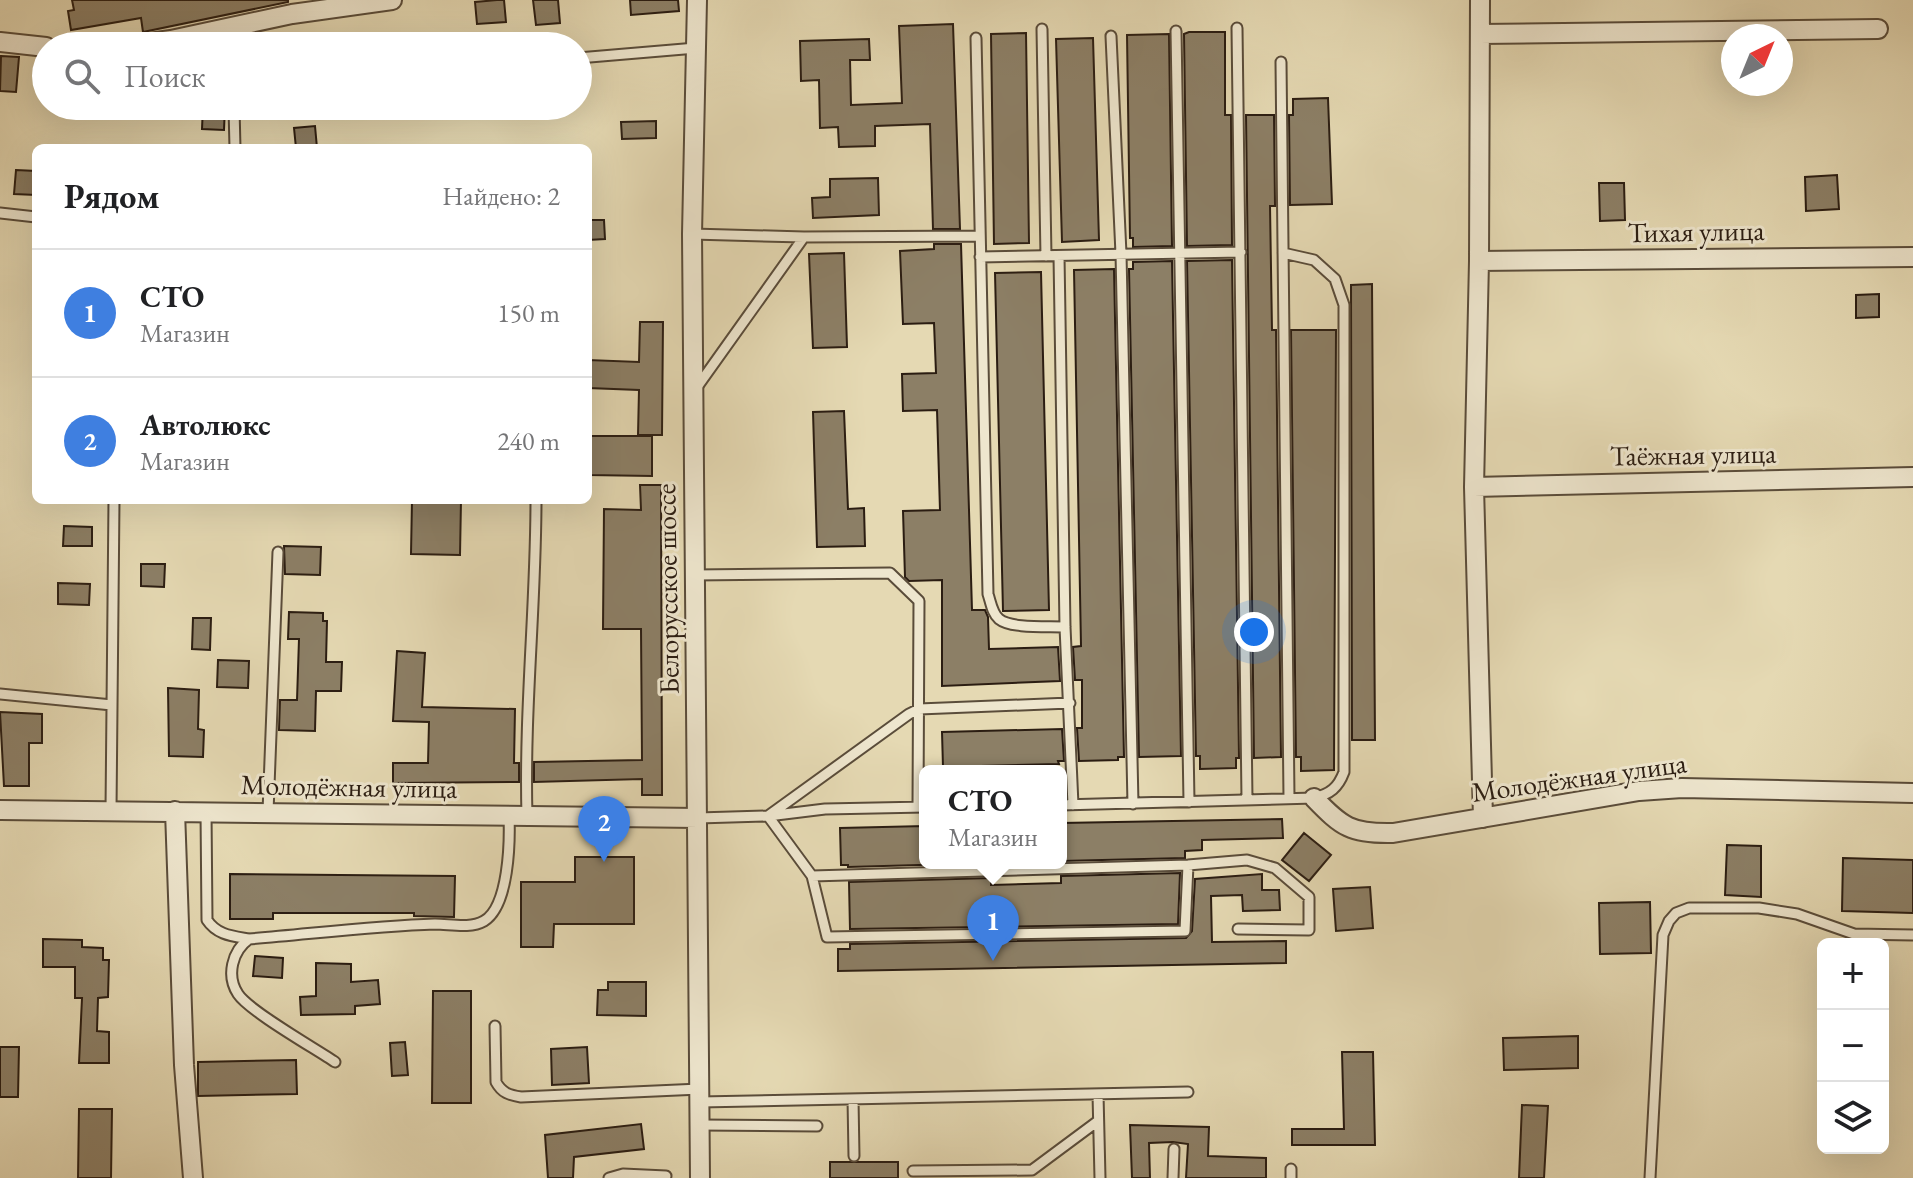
<!DOCTYPE html>
<html lang="ru">
<head>
<meta charset="utf-8">
<style>
	body { margin:0; font-family:"EB Garamond",serif; background:#f6f6f6; color:#202124 }
	.controls { position:absolute; right:24px; bottom:24px; display:grid; overflow:hidden; border-radius:12px; box-shadow:0 8px 32px #0002 }
	.controls button { width:72px; height:72px; display:grid; place-items:center; padding:0; border:0; border-bottom:2px solid #e0e0e0; background:#fff; color:#202124; font:40px sans-serif }
	.compass { position:absolute; left:1721px; top:24px; width:72px; height:72px; border-radius:50%; background:#fff; box-shadow:0 8px 32px #0002; rotate:43deg }
	.you { position:absolute; left:1254px; top:632px; width:28px; height:28px; margin:-20px; border:6px solid #fff; border-radius:50%; background:#1a73e8; box-shadow:0 0 0 12px #1a73e833 }
	.badge { display:grid; place-items:center; width:52px; height:52px; border-radius:50%; background:#8f2418; color:#fff; font-size:26px; font-weight:700 }
	.pin { position:absolute; translate:-50% -66px; filter:drop-shadow(0 2px 4px #0008) }
	.pin::after { content:''; position:absolute; top:42px; width:28px; height:24px; background:inherit; clip-path:polygon(0 0,100% 0,50% 100%) }
	.popup { position:absolute; left:919px; top:765px; width:148px; height:104px; box-sizing:border-box; display:grid; place-content:center; border-radius:12px; background:#fff; filter:drop-shadow(0 2px 6px #0005); font-size:26px; white-space:nowrap; color:#757577 }
	.popup b { font-size:30px; color:#202124 }
	.popup::after { content:''; position:absolute; left:50%; top:100%; margin-left:-16px; border:16px solid transparent; border-top-color:#fff }
	.list { margin:0; padding:0; list-style:none }
	h2 { display:flex; justify-content:space-between; align-items:center; height:104px; margin:0; padding:0 32px; font-size:34px }
	h2 small { font-size:26px; font-weight:400; color:#757577 }
	.list li { display:grid; grid-template-columns:52px 1fr auto; gap:24px; align-items:center; box-sizing:border-box; height:128px; padding:0 32px; border-top:2px solid #e0e0e0 }
	.list b { display:block; font-size:30px; white-space:nowrap }
	.list p { margin:0; font-size:26px; white-space:nowrap; color:#757577 }
	.list em { font-size:26px; font-style:normal; color:#757577 }
	.icon { flex:none; width:44px; height:44px; fill:none; stroke:currentColor; stroke-width:2; stroke-linecap:round; stroke-linejoin:round }
	.map { position:relative; flex:none; width:1913px; height:1178px; overflow:hidden }
	.search { position:absolute; background:#fff; box-shadow:0 8px 32px #0002; left:32px; top:32px; width:560px; height:88px; display:flex; align-items:center; gap:20px; box-sizing:border-box; padding:0 28px; border-radius:44px; color:#757577; font-size:30px }
	.panel { position:absolute; background:#fff; box-shadow:0 8px 32px #0002; left:32px; top:144px; width:560px; height:360px; border-radius:12px }
	.map>svg:first-child { display:block }
	.building { fill:#8c7f66; stroke:#2b1d12; stroke-width:2 }
	.lines { fill:none; stroke-linecap:round; stroke-linejoin:round }
	.service-casing { stroke:#5a4c3a; stroke-width:13 }
	.minor-casing { stroke:#5a4c3a; stroke-width:22 }
	.service { stroke:#eee6ce; stroke-width:9 }
	.minor { stroke:#eee6ce; stroke-width:18 }
	.labels { text-anchor:middle; stroke-width:6; stroke-linejoin:round; paint-order:stroke }
	.street-label { font-size:28px; fill:#2b1d12; stroke:#eee6ce }
</style>
</head>
<body>
<div class="map">
<svg width="1913" height="1178" viewBox="0 0 1913 1178">
	<rect width="100%" height="100%" fill="#e5d9b3"/>
	<filter id="stains"><feTurbulence type="fractalNoise" baseFrequency=".0025" numOctaves="4"/><feColorMatrix values="0 0 0 0 .2 0 0 0 0 .09 0 0 0 0 .02 0 0 0 .5 -.17"/></filter>
	<radialGradient id="worn" r=".72"><stop offset=".6" stop-color="#630" stop-opacity="0"/><stop offset="1" stop-color="#630" stop-opacity=".3"/></radialGradient>
	<path class="building" d="M 72,0 L 288,0 L 288,2 L 143,32 L 141,18 L 71,30 L 68,11 L 74,10 Z
		M 497,0 L 504,0 L 506,22 L 477,24 L 475,2 Z
		M 533,0 L 558,0 L 560,23 L 536,25 Z
		M 630,0 L 678,0 L 679,11 L 631,15 Z
		M 953,24 L 960,229 L 933,229 L 930,124 L 875,126 L 875,146 L 839,147 L 838,127 L 820,128 L 819,80 L 801,81 L 800,41 L 869,39 L 870,60 L 850,60 L 851,105 L 902,103 L 899,26 Z
		M 1189,32 L 1225,32 L 1225,115 L 1231,115 L 1232,245 L 1187,246 L 1184,34 Z
		M 1026,33 L 1029,243 L 994,244 L 991,34 Z
		M 1169,34 L 1172,246 L 1133,247 L 1133,238 L 1130,238 L 1127,35 Z
		M 1093,38 L 1099,240 L 1062,242 L 1056,39 Z
		M 1,56 L 19,57 L 16,92 L 0,91 Z
		M 1328,98 L 1332,204 L 1290,205 L 1289,115 L 1293,115 L 1293,99 Z
		M 203,106 L 225,106 L 224,130 L 202,129 Z
		M 1246,115 L 1274,115 L 1275,206 L 1270,206 L 1272,330 L 1276,330 L 1281,757 L 1254,758 Z
		M 656,121 L 656,138 L 622,139 L 621,122 Z
		M 315,126 L 317,148 L 296,148 L 294,128 Z
		M 16,170 L 36,171 L 36,195 L 14,194 Z
		M 1837,175 L 1839,209 L 1806,211 L 1805,177 Z
		M 878,178 L 879,215 L 813,218 L 812,198 L 830,197 L 830,179 Z
		M 1599,183 L 1624,183 L 1625,220 L 1600,221 Z
		M 588,220 L 604,220 L 605,239 L 588,240 Z
		M 934,244 L 961,244 L 972,610 L 985,610 L 988,617 L 989,649 L 1058,647 L 1060,681 L 942,686 L 942,580 L 909,581 L 905,577 L 903,511 L 940,510 L 937,410 L 903,411 L 902,374 L 936,373 L 934,323 L 903,324 L 900,251 L 934,249 Z
		M 844,253 L 847,347 L 813,348 L 809,254 Z
		M 1232,260 L 1239,758 L 1236,758 L 1236,768 L 1200,769 L 1200,756 L 1196,756 L 1187,261 Z
		M 1172,261 L 1181,756 L 1139,757 L 1129,269 L 1133,269 L 1133,262 Z
		M 1114,269 L 1124,757 L 1118,757 L 1118,760 L 1079,761 L 1077,728 L 1082,728 L 1082,680 L 1075,680 L 1073,647 L 1081,646 L 1074,270 Z
		M 1041,272 L 1049,610 L 1003,611 L 995,273 Z
		M 1372,284 L 1375,740 L 1352,740 L 1351,285 Z
		M 1879,294 L 1879,317 L 1856,318 L 1856,295 Z
		M 640,322 L 663,322 L 662,435 L 638,435 L 639,390 L 588,388 L 588,360 L 639,362 Z
		M 1291,330 L 1336,330 L 1334,770 L 1301,771 L 1301,757 L 1296,757 Z
		M 844,411 L 848,509 L 864,508 L 865,546 L 817,547 L 813,412 Z
		M 588,436 L 652,436 L 652,476 L 588,475 Z
		M 640,485 L 661,485 L 662,795 L 642,795 L 642,779 L 534,782 L 534,762 L 642,760 L 641,629 L 603,629 L 604,509 L 641,510 Z
		M 412,500 L 461,500 L 460,555 L 411,554 Z
		M 64,526 L 92,527 L 92,546 L 63,546 Z
		M 284,546 L 321,547 L 320,575 L 285,574 Z
		M 141,564 L 165,564 L 164,587 L 141,586 Z
		M 58,583 L 90,584 L 89,605 L 58,604 Z
		M 289,612 L 323,613 L 323,621 L 327,621 L 326,662 L 342,662 L 341,691 L 316,691 L 315,731 L 279,730 L 280,700 L 297,700 L 299,639 L 288,639 Z
		M 193,618 L 211,618 L 210,650 L 192,649 Z
		M 397,651 L 425,653 L 422,707 L 515,709 L 514,763 L 519,763 L 519,782 L 393,783 L 393,763 L 428,763 L 429,722 L 393,721 Z
		M 218,660 L 249,661 L 248,688 L 217,687 Z
		M 168,688 L 199,690 L 198,729 L 204,730 L 203,757 L 169,756 Z
		M 0,712 L 42,714 L 42,743 L 29,743 L 29,786 L 4,786 Z
		M 1062,729 L 1064,761 L 1058,761 L 1059,764 L 943,767 L 942,732 Z
		M 1282,819 L 1283,838 L 1202,840 L 1202,850 L 1185,851 L 1185,858 L 1061,861 L 1061,823 Z
		M 925,826 L 925,863 L 991,863 L 848,867 L 848,865 L 841,865 L 840,828 Z
		M 1304,833 L 1331,855 L 1309,881 L 1282,860 Z
		M 1727,845 L 1761,846 L 1761,897 L 1725,895 Z
		M 575,857 L 634,857 L 634,924 L 554,924 L 553,947 L 521,947 L 521,882 L 575,882 Z
		M 1843,858 L 1913,860 L 1913,913 L 1842,911 Z
		M 1180,873 L 1178,924 L 850,929 L 849,882 L 991,878 L 991,885 L 1061,883 L 1061,876 Z
		M 230,874 L 455,876 L 454,917 L 414,916 L 414,913 L 273,913 L 273,919 L 230,919 Z
		M 1262,874 L 1262,890 L 1279,890 L 1280,910 L 1243,911 L 1242,895 L 1211,896 L 1212,942 L 1286,941 L 1286,963 L 838,971 L 838,949 L 850,949 L 850,944 L 1186,938 L 1192,931 L 1195,879 Z
		M 1370,887 L 1373,928 L 1336,931 L 1333,889 Z
		M 1650,902 L 1651,953 L 1600,954 L 1599,903 Z
		M 43,939 L 82,940 L 82,947 L 103,948 L 103,960 L 109,960 L 108,997 L 98,998 L 97,1031 L 109,1032 L 109,1063 L 79,1063 L 82,998 L 75,998 L 75,967 L 43,967 Z
		M 255,956 L 283,958 L 282,978 L 253,976 Z
		M 316,963 L 351,964 L 351,982 L 378,980 L 380,1004 L 355,1006 L 355,1014 L 301,1015 L 300,997 L 316,996 Z
		M 608,982 L 646,982 L 646,1016 L 597,1015 L 598,990 L 608,990 Z
		M 433,991 L 471,991 L 471,1103 L 432,1103 Z
		M 1578,1036 L 1578,1068 L 1504,1070 L 1503,1038 Z
		M 405,1042 L 408,1075 L 392,1076 L 390,1043 Z
		M 0,1047 L 19,1047 L 18,1097 L 0,1097 Z
		M 587,1047 L 589,1083 L 552,1085 L 551,1049 Z
		M 1342,1052 L 1373,1052 L 1375,1145 L 1292,1145 L 1292,1129 L 1344,1129 Z
		M 296,1060 L 297,1094 L 198,1096 L 198,1062 Z
		M 1522,1105 L 1548,1106 L 1544,1178 L 1519,1178 Z
		M 79,1109 L 112,1109 L 111,1178 L 78,1178 Z
		M 641,1124 L 644,1149 L 574,1157 L 573,1178 L 548,1178 L 545,1135 Z
		M 1130,1125 L 1209,1127 L 1208,1156 L 1266,1158 L 1266,1178 L 1186,1178 L 1188,1144 L 1173,1142 L 1149,1143 L 1150,1178 L 1132,1178 Z
		M 830,1162 L 898,1162 L 898,1178 L 830,1178 Z"/>
	<g class="lines">
		<g class="service-casing">
			<path id="service" d="M 1237,28 L 1247,799
				M 1042,29 L 1046,256
				M 1176,31 L 1189,802
				M 1111,36 L 1121,254 L 1133,804
				M 976,38 L 988,594 C 991,603 992,613 999,619 C 1011,629 1049,626 1065,627
				M 578,58 L 696,48
				M 1281,62 L 1289,798
				M 234,108 L 235,148
				M 235,111 L 305,106
				M 0,213 L 36,217
				M 692,234 L 804,237 L 980,236
				M 1059,256 L 1065,627 L 1073,805
				M 980,257 L 1241,252
				M 695,390 L 804,237
				M 694,575 L 890,573 L 919,601 L 918,807
				M 0,694 L 112,705
				M 1070,703 L 919,709 L 909,714 L 768,816 L 812,876 L 1188,865 L 1247,860 L 1275,868 L 1309,897 L 1309,930 L 1238,929
				M 1061,805 L 1314,798 C 1330,794 1338,788 1344,772 L 1344,305 L 1335,279 L 1314,260 L 1283,253
				M 111,810 L 114,500
				M 206,812 L 207,920 C 217,935 232,936 249,939
				M 268,812 L 278,552
				M 527,816 C 524,711 536,605 536,500
				M 698,818 L 768,816 L 825,809 L 925,807
				M 812,876 L 827,937 L 1185,931 L 1188,865
				M 495,1026 L 496,1082 C 502,1093 509,1095 521,1097 L 700,1089
				M 335,1062 C 316,1049 249,1011 238,994 C 226,976 232,951 249,939 C 311,934 373,926 435,924 C 450,924 470,929 484,921 C 509,906 510,842 509,816
				M 1098,1094 L 1100,1178
				M 853,1099 L 854,1156
				M 700,1102 L 1188,1092
				M 700,1125 L 817,1126
				M 913,1171 L 1032,1170 L 1098,1121
				M 609,1178 L 623,1174 L 666,1176
				M 1173,1178 L 1174,1149
				M 1291,1178 L 1291,1169
				M 1650,1178 L 1663,935 L 1669,921 L 1676,913 L 1689,908 L 1759,908 L 1797,914 L 1854,934 L 1913,935"/>
		</g>
		<g class="minor-casing">
			<path id="minor" d="M 697,0 L 692,234 L 700,1178
				M 1480,0 L 1479,261 L 1474,487 L 1483,818
				M 1480,34 L 1878,29
				M 0,42 L 46,47
				M 128,46 L 171,40 L 292,14 L 392,0
				M 1479,261 L 1913,257
				M 1474,487 L 1913,477
				M 1314,798 C 1342,827 1351,834 1393,833 L 1639,791 L 1682,788 L 1913,793
				M 0,810 L 698,818
				M 175,811 L 184,1065 L 193,1178"/>
		</g>
		<use href="#service" class="service"/>
		<use href="#minor" class="minor"/>
	</g>
	<g class="labels">
		<g class="street-label">
			<text transform="translate(1696 231) rotate(-1)" y="10">Тихая улица</text>
			<text transform="translate(1693 454) rotate(-1)" y="10">Таёжная улица</text>
			<text transform="translate(667 589) rotate(-91)" y="10">Белорусское шоссе</text>
			<text transform="translate(1579 777) rotate(-8)" y="10">Молодёжная улица</text>
			<text transform="translate(349 786) rotate(1)" y="10">Молодёжная улица</text>
		</g>
	</g>
	<rect width="100%" height="100%" filter="url(#stains)"/>
	<rect width="100%" height="100%" fill="url(#worn)"/>
</svg>
<div class="controls">
<button>+</button>
<button>−</button>
<button><svg class="icon" aria-label="layers" viewBox="0 0 24 24"><path d="M12 4l9 5-9 5-9-5zM3 14l9 5 9-5"/></svg></button>
</div>
<svg class="compass" viewBox="-18 -18 36 36"><path d="M0-13l5 13h-10z" fill="#e53935"/><path d="M0 13l5-13h-10z" fill="#757577"/></svg>
<div class="you"></div>
<div class="pin badge" style="left:993px;top:961px;background:#3f7fe0">1</div>
<div class="popup"><b>СТО</b>Магазин</div>
<div class="pin badge" style="left:604px;top:862px;background:#3f7fe0">2</div>
<div class="search"><svg class="icon" aria-label="search" viewBox="0 0 24 24"><circle cx="10" cy="10" r="6"/><path d="M15 15l6 6"/></svg>Поиск</div>
<section class="panel">
<h2>Рядом<small>Найдено: 2</small></h2>
<ul class="list">
<li><span class="badge" style="background:#3f7fe0">1</span><div><b>СТО</b><p>Магазин</p></div><em>150 m</em></li>
<li><span class="badge" style="background:#3f7fe0">2</span><div><b>Автолюкс</b><p>Магазин</p></div><em>240 m</em></li>
</ul>
</section>
</div>
</body>
</html>
